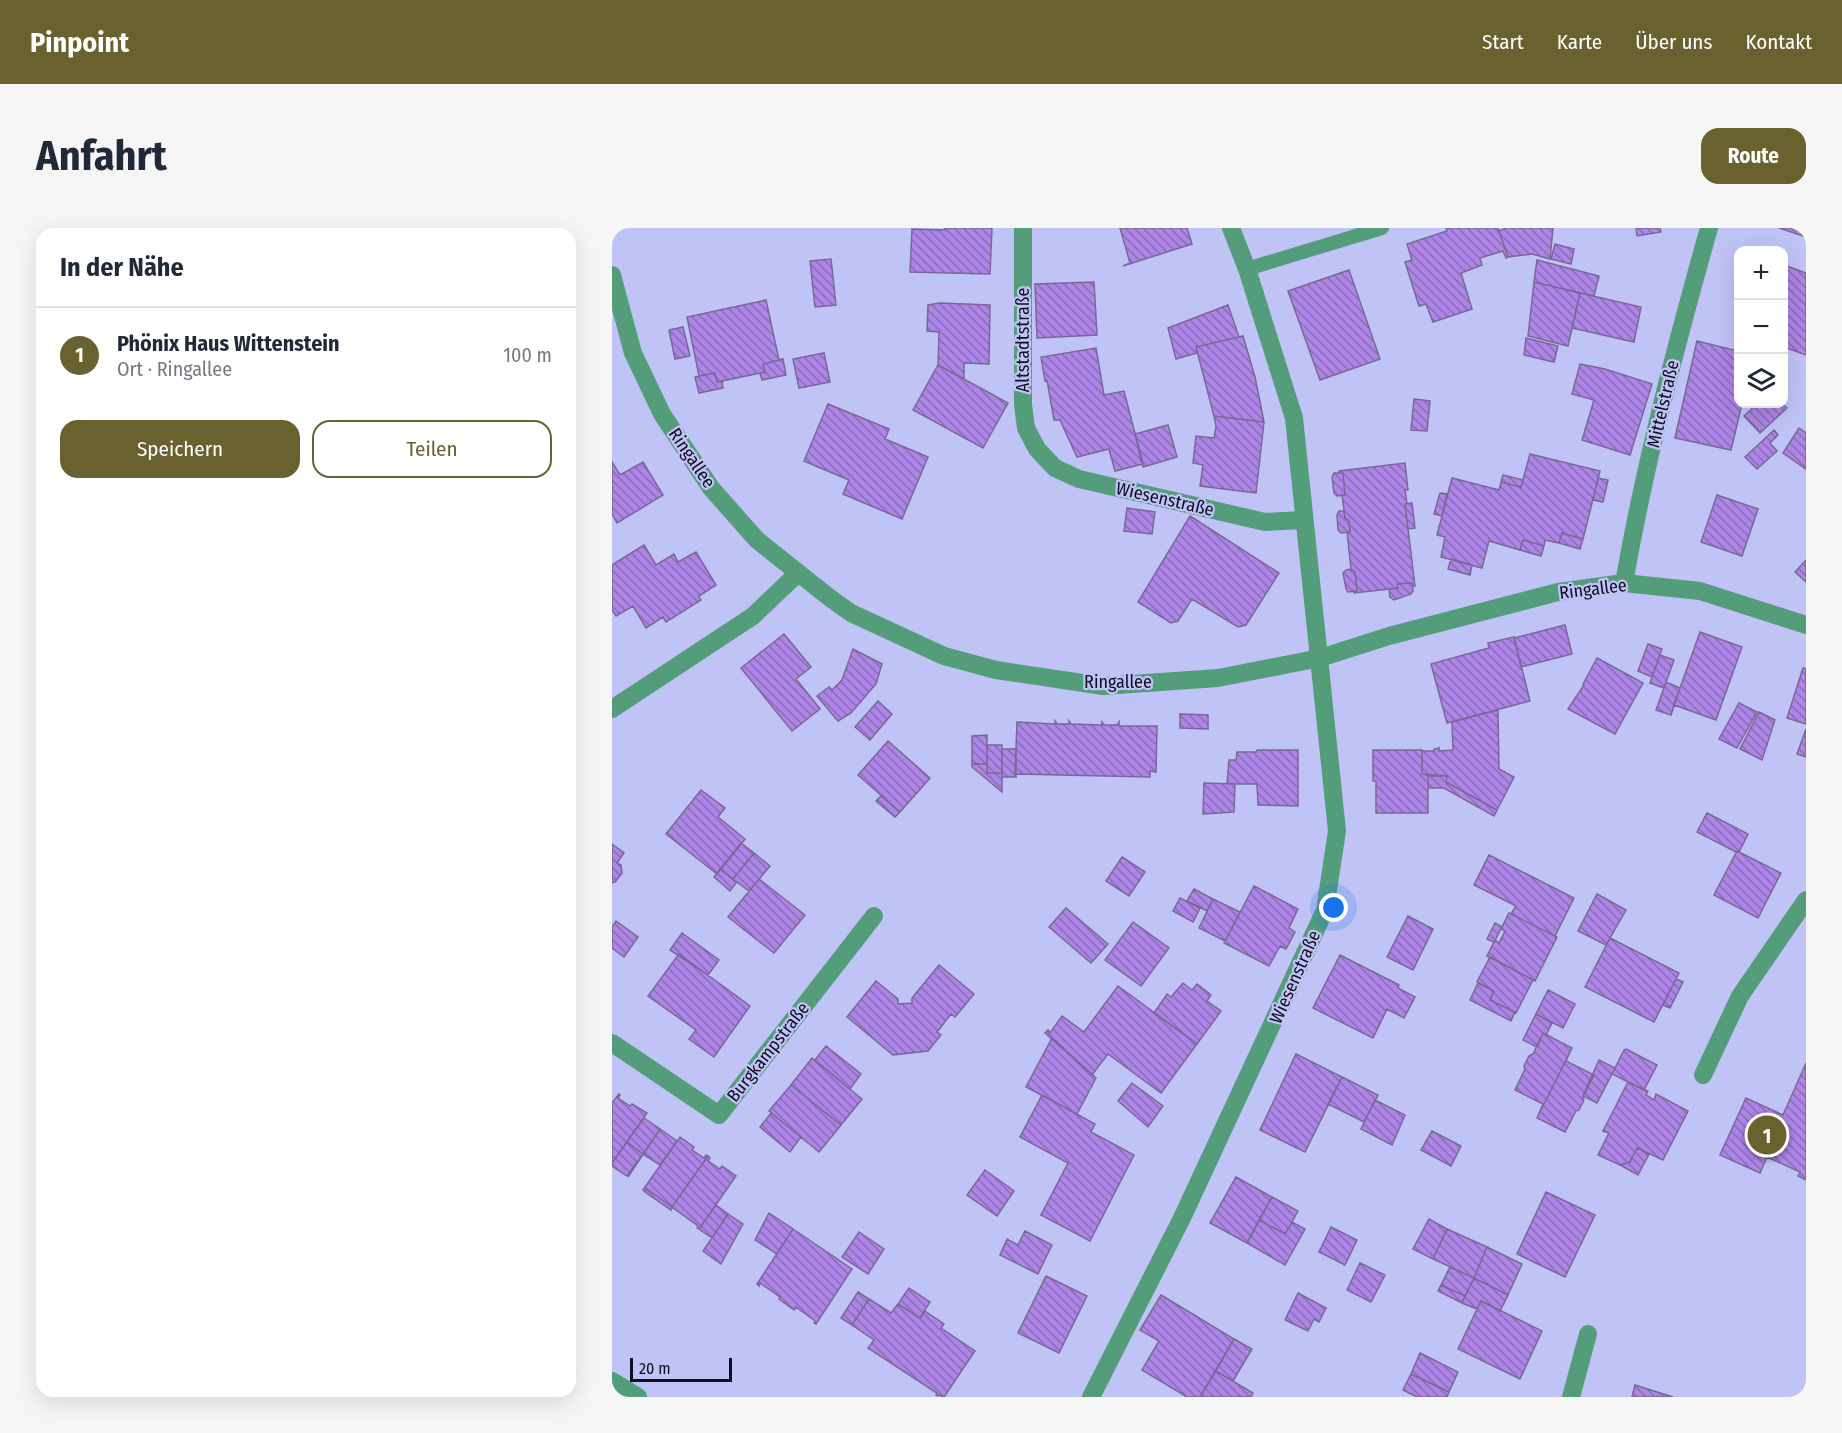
<!DOCTYPE html>
<html lang="de">
<head>
<meta charset="utf-8">
<style>
	body { margin:0; font-family:"Fira Sans Condensed",sans-serif; background:#f6f6f7; color:#1f2937 }
	.controls { position:absolute; right:18px; top:18px; display:grid; overflow:hidden; border-radius:12px; box-shadow:0 6px 24px #0002 }
	.controls button { width:54px; height:54px; display:grid; place-items:center; padding:0; border:0; border-bottom:2px solid #e0e1e3; background:#fff; color:#1f2937; font:30px sans-serif }
	.scale { position:absolute; left:18px; bottom:15px; width:102px; box-sizing:border-box; padding-left:6px; border:3px solid #0e0e20; border-top:0; font-size:16px; line-height:21px; white-space:nowrap; color:#0e0e20; -webkit-text-stroke:4px #c0c3f6; paint-order:stroke }
	.you { position:absolute; left:722px; top:680px; width:21px; height:21px; margin:-15px; border:4px solid #fff; border-radius:50%; background:#1a73e8; box-shadow:0 0 0 9px #1a73e833 }
	.badge { display:grid; place-items:center; width:39px; height:39px; border-radius:50%; background:#69622e; color:#fff; font-size:20px; font-weight:700 }
	.pin { position:absolute; translate:-50% -50%; border:3px solid #fff; box-shadow:0 2px 6px #0006 }
	.list { margin:0; padding:0; list-style:none }
	h2 { display:flex; justify-content:space-between; align-items:center; height:78px; margin:0; padding:0 24px; font-size:26px }
	h2 small { font-size:20px; font-weight:400; color:#747a83 }
	.list li { display:grid; grid-template-columns:39px 1fr auto; gap:18px; align-items:center; box-sizing:border-box; height:96px; padding:0 24px; border-top:2px solid #e0e1e3 }
	.list b { display:block; font-size:22px; white-space:nowrap }
	.list p { margin:0; font-size:20px; white-space:nowrap; color:#747a83 }
	.list em { font-size:20px; font-style:normal; color:#747a83 }
	.actions { display:flex; gap:12px; padding:18px 24px }
	.actions a { flex:1; padding:14px 0; border:2px solid #69622e; border-radius:18px; text-align:center; font-size:21px; color:#69622e }
	.actions .main { background:#69622e; color:#fff }
	.icon { flex:none; width:33px; height:33px; fill:none; stroke:currentColor; stroke-width:2; stroke-linecap:round; stroke-linejoin:round }
	.map { position:relative; flex:none; width:1194px; height:1169px; overflow:hidden; border-radius:18px }
	header { display:flex; align-items:center; gap:36px; box-sizing:border-box; height:84px; padding:0 30px; background:#69622e; color:#fff }
	header strong { font-size:28px }
	nav { display:flex; gap:33px; margin-inline-start:auto; font-size:21px }
	.intro { display:flex; align-items:center; justify-content:space-between; box-sizing:border-box; height:144px; padding:0 36px }
	h1 { margin:0; font-size:42px }
	.button { padding:15px 27px; border-radius:18px; background:#69622e; color:#fff; font-size:21px; font-weight:700 }
	main { display:flex; gap:36px; padding:0 36px }
	aside { flex:1; background:#fff; border-radius:18px; box-shadow:0 6px 24px #0002 }
	.map>svg:first-child { display:block }
	.building { fill:url(#building-back-hatch); stroke:#796895; stroke-width:1.5 }
	.lines { fill:none; stroke-linecap:round; stroke-linejoin:round }
	.service { stroke:#549d7b; stroke-width:14 }
	.minor { stroke:#549d7b; stroke-width:18 }
	.tertiary { stroke:#549d7b; stroke-width:18 }
	.labels { text-anchor:middle; stroke-width:4.5; stroke-linejoin:round; paint-order:stroke }
	.street-label { font-size:18px; fill:#0e0e20; stroke:#c0c3f6 }
</style>
</head>
<body>
<header>
<strong>Pinpoint</strong>
<nav><a>Start</a><a>Karte</a><a>Über uns</a><a>Kontakt</a></nav>
</header>
<div class="intro"><h1>Anfahrt</h1><a class="button">Route</a></div>
<main>
<aside>
<h2>In der Nähe<small></small></h2>
<ul class="list">
<li><span class="badge">1</span><div><b>Phönix Haus Wittenstein</b><p>Ort · Ringallee</p></div><em>100 m</em></li>
</ul>
<div class="actions"><a class="main">Speichern</a><a>Teilen</a></div>
</aside>
<div class="map">
<svg width="1194" height="1169" viewBox="0 0 1194 1169">
	<defs>
		<pattern id="building-back-hatch" width="6" height="6" patternUnits="userSpaceOnUse" patternTransform="scale(1.5)"><rect width="6" height="6" fill="#ad85e6"/><path d="M-1 5l2 2M0 0l6 6M5-1l2 2" fill="none" stroke="#8b6bba"/></pattern>
	</defs>
	<rect width="100%" height="100%" fill="#c0c3f6"/>
	<path class="building" d="M 333,0 L 380,0 L 378,46 L 298,44 L 300,1 L 333,2 Z
		M 508,0 L 575,0 L 580,16 L 511,38 L 518,35 Z
		M 834,0 L 886,0 L 896,29 L 894,30 L 891,23 L 868,30 L 870,37 L 849,45 L 860,81 L 821,94 L 814,76 L 807,78 L 793,34 L 800,32 L 795,16 L 835,3 Z
		M 894,0 L 941,0 L 938,31 L 920,26 L 896,29 L 887,3 Z
		M 1024,0 L 1048,0 L 1049,4 L 1025,8 Z
		M 1167,0 L 1194,0 L 1194,9 Z
		M 943,16 L 962,21 L 959,36 L 939,31 Z
		M 219,31 L 224,77 L 203,79 L 198,33 Z
		M 925,32 L 987,48 L 982,68 L 922,54 Z
		M 1172,37 L 1194,45 L 1194,127 L 1172,119 Z
		M 737,42 L 768,131 L 708,152 L 676,63 Z
		M 482,54 L 485,107 L 425,110 L 423,56 Z
		M 922,54 L 968,65 L 956,118 L 916,108 Z
		M 968,65 L 1029,79 L 1022,114 L 960,100 Z
		M 154,72 L 167,132 L 151,136 L 153,144 L 105,154 L 103,145 L 87,148 L 75,89 Z
		M 328,75 L 378,77 L 377,136 L 352,135 L 352,151 L 326,137 L 327,104 L 315,103 L 316,77 Z
		M 616,77 L 627,109 L 584,119 L 585,125 L 564,131 L 556,100 Z
		M 71,99 L 78,128 L 63,131 L 57,102 Z
		M 631,108 L 643,149 L 652,194 L 602,188 L 584,119 Z
		M 914,110 L 946,118 L 942,134 L 912,127 Z
		M 1085,113 L 1126,123 L 1126,176 L 1130,176 L 1119,222 L 1063,210 Z
		M 484,120 L 492,167 L 512,163 L 531,236 L 503,243 L 497,221 L 465,229 L 448,192 L 442,192 L 435,152 L 433,153 L 429,129 Z
		M 212,125 L 218,154 L 187,160 L 181,131 Z
		M 171,131 L 174,147 L 150,152 L 148,145 L 153,144 L 151,136 Z
		M 968,136 L 993,141 L 1040,156 L 1018,227 L 970,212 L 982,172 L 960,166 Z
		M 326,137 L 396,175 L 371,220 L 301,182 Z
		M 103,145 L 105,154 L 110,153 L 111,160 L 87,165 L 83,149 Z
		M 802,171 L 818,173 L 815,203 L 799,202 Z
		M 216,176 L 277,201 L 273,211 L 316,229 L 290,291 L 231,266 L 237,252 L 192,233 Z
		M 1145,176 L 1170,176 L 1175,180 L 1148,205 L 1132,188 Z
		M 602,188 L 652,194 L 644,265 L 588,258 L 591,237 L 581,235 L 584,208 L 602,210 L 604,198 Z
		M 556,197 L 565,229 L 531,239 L 523,206 Z
		M 1187,200 L 1194,205 L 1194,241 L 1171,225 Z
		M 1162,202 L 1166,207 L 1158,215 L 1165,223 L 1145,241 L 1133,229 Z
		M 918,226 L 988,243 L 971,311 L 950,305 L 947,315 L 933,312 L 932,318 L 911,312 L 908,322 L 877,313 L 870,340 L 829,329 L 833,309 L 825,307 L 840,250 L 887,262 L 889,254 L 909,259 Z
		M 0,234 L 8,247 L 31,234 L 51,267 L 5,295 L 0,286 Z
		M 793,235 L 796,262 L 793,262 L 795,276 L 793,276 L 803,358 L 801,358 L 800,355 L 785,356 L 786,360 L 742,365 L 741,363 L 745,363 L 743,344 L 739,341 L 735,304 L 738,304 L 737,293 L 733,290 L 730,267 L 733,267 L 731,245 L 727,245 L 727,243 Z
		M 722,245 L 731,245 L 733,267 L 725,268 L 722,265 L 720,249 Z
		M 891,247 L 911,252 L 909,259 L 889,254 Z
		M 986,250 L 996,252 L 991,274 L 981,272 Z
		M 828,265 L 835,266 L 830,288 L 822,286 Z
		M 1105,267 L 1146,281 L 1130,328 L 1089,314 Z
		M 800,275 L 803,300 L 796,301 L 793,276 Z
		M 515,280 L 543,284 L 540,306 L 512,303 Z
		M 727,283 L 732,283 L 733,290 L 737,293 L 738,304 L 729,305 L 726,302 L 725,287 Z
		M 578,288 L 667,345 L 634,397 L 626,399 L 580,371 L 566,393 L 559,395 L 526,374 Z
		M 950,305 L 971,311 L 968,321 L 947,315 Z
		M 911,312 L 932,318 L 929,328 L 908,322 Z
		M 32,317 L 44,337 L 62,326 L 66,334 L 84,324 L 104,357 L 87,368 L 89,372 L 54,394 L 51,389 L 34,400 L 21,378 L 4,388 L 0,382 L 0,337 Z
		M 839,331 L 860,337 L 858,347 L 836,341 Z
		M 1194,332 L 1194,354 L 1183,344 Z
		M 739,341 L 743,344 L 745,363 L 736,364 L 734,361 L 731,345 L 734,342 Z
		M 800,355 L 801,363 L 799,366 L 782,372 L 778,369 L 777,361 L 786,360 L 785,356 Z
		M 953,397 L 960,426 L 909,439 L 902,410 Z
		M 1088,404 L 1130,419 L 1104,492 L 1062,477 Z
		M 172,406 L 199,439 L 184,451 L 208,481 L 180,503 L 129,440 Z
		M 902,409 L 918,473 L 835,495 L 819,436 L 877,420 L 876,415 Z
		M 1036,416 L 1050,421 L 1040,449 L 1026,443 Z
		M 241,421 L 270,436 L 264,456 L 239,485 L 226,493 L 205,468 L 217,459 L 220,462 L 230,452 Z
		M 1048,427 L 1062,432 L 1052,460 L 1038,455 Z
		M 985,430 L 1031,455 L 1003,506 L 956,481 L 972,457 L 971,456 Z
		M 1191,440 L 1194,441 L 1194,496 L 1175,490 Z
		M 1054,454 L 1068,460 L 1059,487 L 1044,482 Z
		M 266,473 L 280,486 L 258,512 L 243,499 Z
		M 1127,475 L 1145,484 L 1125,520 L 1107,511 Z
		M 886,482 L 887,541 L 902,549 L 885,582 L 834,554 L 835,548 L 810,546 L 810,523 L 822,523 L 822,521 L 827,520 L 827,523 L 841,522 L 840,494 Z
		M 1147,484 L 1163,492 L 1150,532 L 1128,521 Z
		M 568,486 L 596,487 L 596,501 L 568,500 Z
		M 443,493 L 445,496 L 457,496 L 457,493 L 459,496 L 490,497 L 490,494 L 492,497 L 505,497 L 507,494 L 507,498 L 545,498 L 544,544 L 538,543 L 538,549 L 403,546 L 405,494 L 443,496 Z
		M 1194,501 L 1194,529 L 1185,526 Z
		M 375,507 L 375,536 L 360,536 L 360,508 Z
		M 276,513 L 318,550 L 288,584 L 246,547 Z
		M 375,517 L 390,517 L 390,545 L 375,545 Z
		M 390,521 L 404,521 L 404,549 L 390,549 Z
		M 645,522 L 686,522 L 686,578 L 646,577 L 645,556 L 615,556 L 617,532 L 624,532 L 625,524 L 645,524 Z
		M 761,522 L 810,522 L 810,546 L 816,547 L 816,585 L 764,585 L 764,553 L 761,553 Z
		M 360,536 L 375,536 L 375,545 L 390,545 L 390,564 L 360,539 Z
		M 816,548 L 835,548 L 834,554 L 885,582 L 882,588 L 832,560 L 816,560 Z
		M 592,555 L 623,556 L 622,584 L 591,586 Z
		M 89,562 L 113,580 L 106,589 L 133,611 L 105,646 L 54,606 Z
		M 269,568 L 288,584 L 283,589 L 264,573 Z
		M 1095,585 L 1136,606 L 1127,624 L 1124,624 L 1085,604 Z
		M 129,615 L 142,625 L 121,651 L 108,641 Z
		M 0,616 L 12,625 L 5,635 L 9,637 L 10,645 L 3,654 L 0,655 Z
		M 1125,623 L 1169,645 L 1146,690 L 1102,667 Z
		M 142,625 L 158,638 L 137,663 L 121,651 Z
		M 877,627 L 962,670 L 943,708 L 899,686 L 904,678 L 862,657 Z
		M 510,629 L 533,644 L 517,668 L 494,653 Z
		M 108,641 L 125,654 L 118,663 L 102,649 Z
		M 147,651 L 193,687 L 162,725 L 116,689 Z
		M 642,658 L 686,681 L 677,700 L 683,704 L 674,721 L 668,718 L 657,738 L 612,715 Z
		M 582,661 L 601,671 L 595,683 L 575,673 Z
		M 985,666 L 1014,682 L 994,717 L 966,703 Z
		M 568,670 L 588,680 L 581,694 L 561,683 Z
		M 601,671 L 628,684 L 613,713 L 587,700 Z
		M 454,680 L 496,716 L 479,735 L 437,699 Z
		M 897,685 L 945,709 L 923,753 L 875,728 L 883,712 L 887,715 L 893,703 L 889,701 Z
		M 796,688 L 821,701 L 801,742 L 775,729 Z
		M 4,693 L 26,709 L 12,729 L 0,720 L 0,699 Z
		M 521,694 L 557,720 L 529,758 L 493,732 Z
		M 883,695 L 890,699 L 882,714 L 875,711 Z
		M 70,705 L 107,732 L 96,747 L 58,722 Z
		M 998,710 L 1067,745 L 1042,794 L 973,759 Z
		M 67,726 L 138,778 L 102,829 L 77,811 L 84,802 L 36,768 Z
		M 728,727 L 787,757 L 786,760 L 803,769 L 792,790 L 775,781 L 761,810 L 701,780 Z
		M 878,729 L 921,752 L 904,785 L 878,772 L 882,763 L 865,754 Z
		M 327,737 L 362,766 L 343,789 L 339,786 L 325,804 L 329,807 L 316,823 L 281,827 L 235,789 L 264,753 L 286,771 L 286,776 L 300,775 L 300,770 Z
		M 1064,751 L 1071,754 L 1058,780 L 1051,777 Z
		M 571,755 L 580,762 L 585,756 L 599,767 L 595,773 L 609,783 L 585,816 L 542,785 L 555,766 L 559,769 Z
		M 866,755 L 882,763 L 878,772 L 903,784 L 899,793 L 858,772 Z
		M 506,758 L 585,816 L 549,865 L 496,826 L 480,847 L 433,805 L 436,802 L 438,805 L 450,788 L 472,804 Z
		M 936,762 L 963,776 L 951,800 L 924,786 Z
		M 924,786 L 940,795 L 934,807 L 931,805 L 925,819 L 911,812 Z
		M 931,805 L 960,820 L 925,890 L 931,876 L 903,862 L 913,841 L 912,838 L 917,828 L 921,826 Z
		M 440,810 L 484,850 L 465,886 L 414,859 Z
		M 214,818 L 249,846 L 238,861 L 203,832 Z
		M 960,820 L 954,833 L 982,847 L 971,869 L 972,872 L 967,882 L 964,883 L 953,904 L 925,890 Z
		M 1014,821 L 1045,837 L 1032,862 L 1000,846 L 1012,822 Z
		M 684,826 L 730,849 L 693,924 L 648,902 Z
		M 200,830 L 250,871 L 229,897 L 179,857 Z
		M 987,832 L 1003,840 L 985,875 L 971,868 Z
		M 1194,835 L 1194,952 L 1186,948 L 1188,944 L 1155,929 L 1148,945 L 1108,927 L 1134,870 L 1171,887 Z
		M 730,849 L 766,867 L 752,894 L 716,876 Z
		M 1016,854 L 1036,863 L 1034,867 L 1042,872 L 1044,866 L 1076,883 L 1051,932 L 1025,920 L 1018,934 L 1008,937 L 986,927 L 997,905 L 991,903 Z
		M 520,855 L 551,878 L 536,899 L 506,873 Z
		M 179,857 L 229,897 L 207,924 L 157,883 Z
		M 7,866 L 8,867 L 6,870 L 18,878 L 20,876 L 35,885 L 0,935 L 0,875 Z
		M 430,867 L 483,896 L 479,904 L 522,927 L 478,1013 L 429,987 L 456,935 L 408,909 Z
		M 763,872 L 793,887 L 780,917 L 749,901 Z
		M 159,885 L 189,909 L 178,924 L 148,899 Z
		M 32,890 L 48,901 L 16,949 L 31,926 L 15,914 Z
		M 48,901 L 65,913 L 48,937 L 31,926 Z
		M 820,903 L 849,918 L 839,938 L 809,922 Z
		M 68,909 L 82,919 L 80,922 L 92,930 L 94,927 L 96,928 L 60,979 L 35,961 L 33,964 L 31,962 Z
		M 15,914 L 31,926 L 15,948 L 0,938 L 0,935 Z
		M 1025,920 L 1037,926 L 1026,947 L 1008,937 L 1018,934 Z
		M 96,928 L 98,930 L 96,933 L 108,941 L 110,938 L 124,948 L 87,1001 L 85,1000 L 86,998 L 60,979 Z
		M 373,942 L 402,963 L 385,988 L 355,967 Z
		M 624,949 L 660,969 L 635,1015 L 598,995 Z
		M 35,961 L 60,979 L 59,982 L 33,964 Z
		M 934,964 L 983,987 L 953,1049 L 905,1026 Z
		M 660,969 L 686,983 L 673,1006 L 647,992 Z
		M 104,977 L 116,986 L 100,1010 L 87,1001 Z
		M 157,985 L 181,1001 L 165,1026 L 143,1012 Z
		M 116,986 L 131,996 L 109,1036 L 91,1023 Z
		M 817,991 L 835,1001 L 821,1031 L 801,1021 Z
		M 647,992 L 673,1006 L 680,994 L 693,1001 L 673,1037 L 635,1015 Z
		M 719,999 L 745,1012 L 733,1037 L 707,1024 Z
		M 181,1001 L 240,1041 L 204,1096 L 202,1095 L 203,1093 L 184,1079 L 182,1082 L 167,1071 L 168,1069 L 148,1055 L 147,1058 L 145,1056 Z
		M 835,1001 L 875,1019 L 862,1050 L 821,1031 Z
		M 413,1003 L 440,1017 L 426,1046 L 388,1027 L 395,1011 L 406,1017 Z
		M 247,1004 L 272,1021 L 256,1046 L 230,1029 Z
		M 875,1019 L 910,1036 L 896,1067 L 862,1050 Z
		M 748,1035 L 773,1047 L 759,1074 L 735,1062 Z
		M 838,1039 L 862,1050 L 853,1068 L 829,1057 Z
		M 434,1048 L 475,1068 L 447,1125 L 406,1105 Z
		M 862,1050 L 896,1067 L 888,1083 L 869,1073 L 865,1081 L 850,1075 Z
		M 829,1057 L 853,1068 L 850,1075 L 826,1063 Z
		M 297,1060 L 318,1074 L 308,1090 L 286,1076 Z
		M 246,1064 L 257,1071 L 240,1097 L 229,1090 Z
		M 686,1065 L 714,1080 L 707,1094 L 702,1091 L 696,1103 L 673,1092 Z
		M 549,1067 L 622,1111 L 588,1169 L 575,1169 L 530,1142 L 547,1113 L 528,1102 Z
		M 257,1071 L 279,1085 L 286,1076 L 308,1090 L 313,1083 L 332,1096 L 329,1100 L 363,1123 L 332,1169 L 327,1167 L 326,1168 L 324,1167 L 325,1165 L 256,1120 L 262,1112 L 240,1097 Z
		M 869,1073 L 930,1103 L 908,1151 L 846,1121 Z
		M 622,1111 L 640,1121 L 621,1153 L 604,1143 Z
		M 808,1125 L 846,1144 L 837,1164 L 799,1146 Z
		M 604,1143 L 641,1165 L 639,1169 L 588,1169 Z
		M 799,1146 L 837,1164 L 835,1169 L 805,1169 L 791,1162 Z
		M 1023,1157 L 1061,1169 L 1020,1169 Z"/>
	<g class="lines">
		<path class="service" d="M 635,41 L 770,0"/>
		<path class="minor" d="M 411,0 L 411,177 L 414,200 L 425,221 L 443,240 L 467,251 L 653,294 L 691,292
			M 1012,355 C 1033,235 1064,117 1097,0
			M 0,481 L 141,388 L 185,346
			M 0,815 L 107,887 L 262,688
			M 1091,847 L 1128,768 L 1194,672
			M 0,1153 L 26,1169
			M 479,1169 L 570,990 L 713,682 L 725,603 L 682,190 L 635,41 L 619,0
			M 959,1169 L 976,1106"/>
		<path class="tertiary" d="M 0,47 L 21,125 L 50,186 L 99,260 L 145,312 L 218,370 L 239,385 L 332,428 L 384,442 L 491,458 L 606,450 L 708,430 L 777,408 L 946,364 L 1012,355 L 1088,363 L 1194,397"/>
	</g>
	<g class="labels">
		<g class="street-label">
			<text transform="translate(411 112) rotate(-90)" y="6">Altstadtstraße</text>
			<text transform="translate(1051 176) rotate(-77)" y="6">Mittelstraße</text>
			<text transform="translate(80 230) rotate(56)" y="6">Ringallee</text>
			<text transform="translate(553 271) rotate(13)" y="6">Wiesenstraße</text>
			<text transform="translate(981 361) rotate(-7)" y="6">Ringallee</text>
			<text x="506" y="460">Ringallee</text>
			<text transform="translate(683 749) rotate(-66)" y="6">Wiesenstraße</text>
			<text transform="translate(156 824) rotate(-52)" y="6">Burgkampstraße</text>
		</g>
	</g>
</svg>
<div class="controls">
<button>+</button>
<button>−</button>
<button><svg class="icon" aria-label="layers" viewBox="0 0 24 24"><path d="M12 4l9 5-9 5-9-5zM3 14l9 5 9-5"/></svg></button>
</div>
<div class="scale">20 m</div>
<div class="you"></div>
<div class="pin badge" style="left:1155px;top:907px">1</div>
</div>
</main>
</body>
</html>
